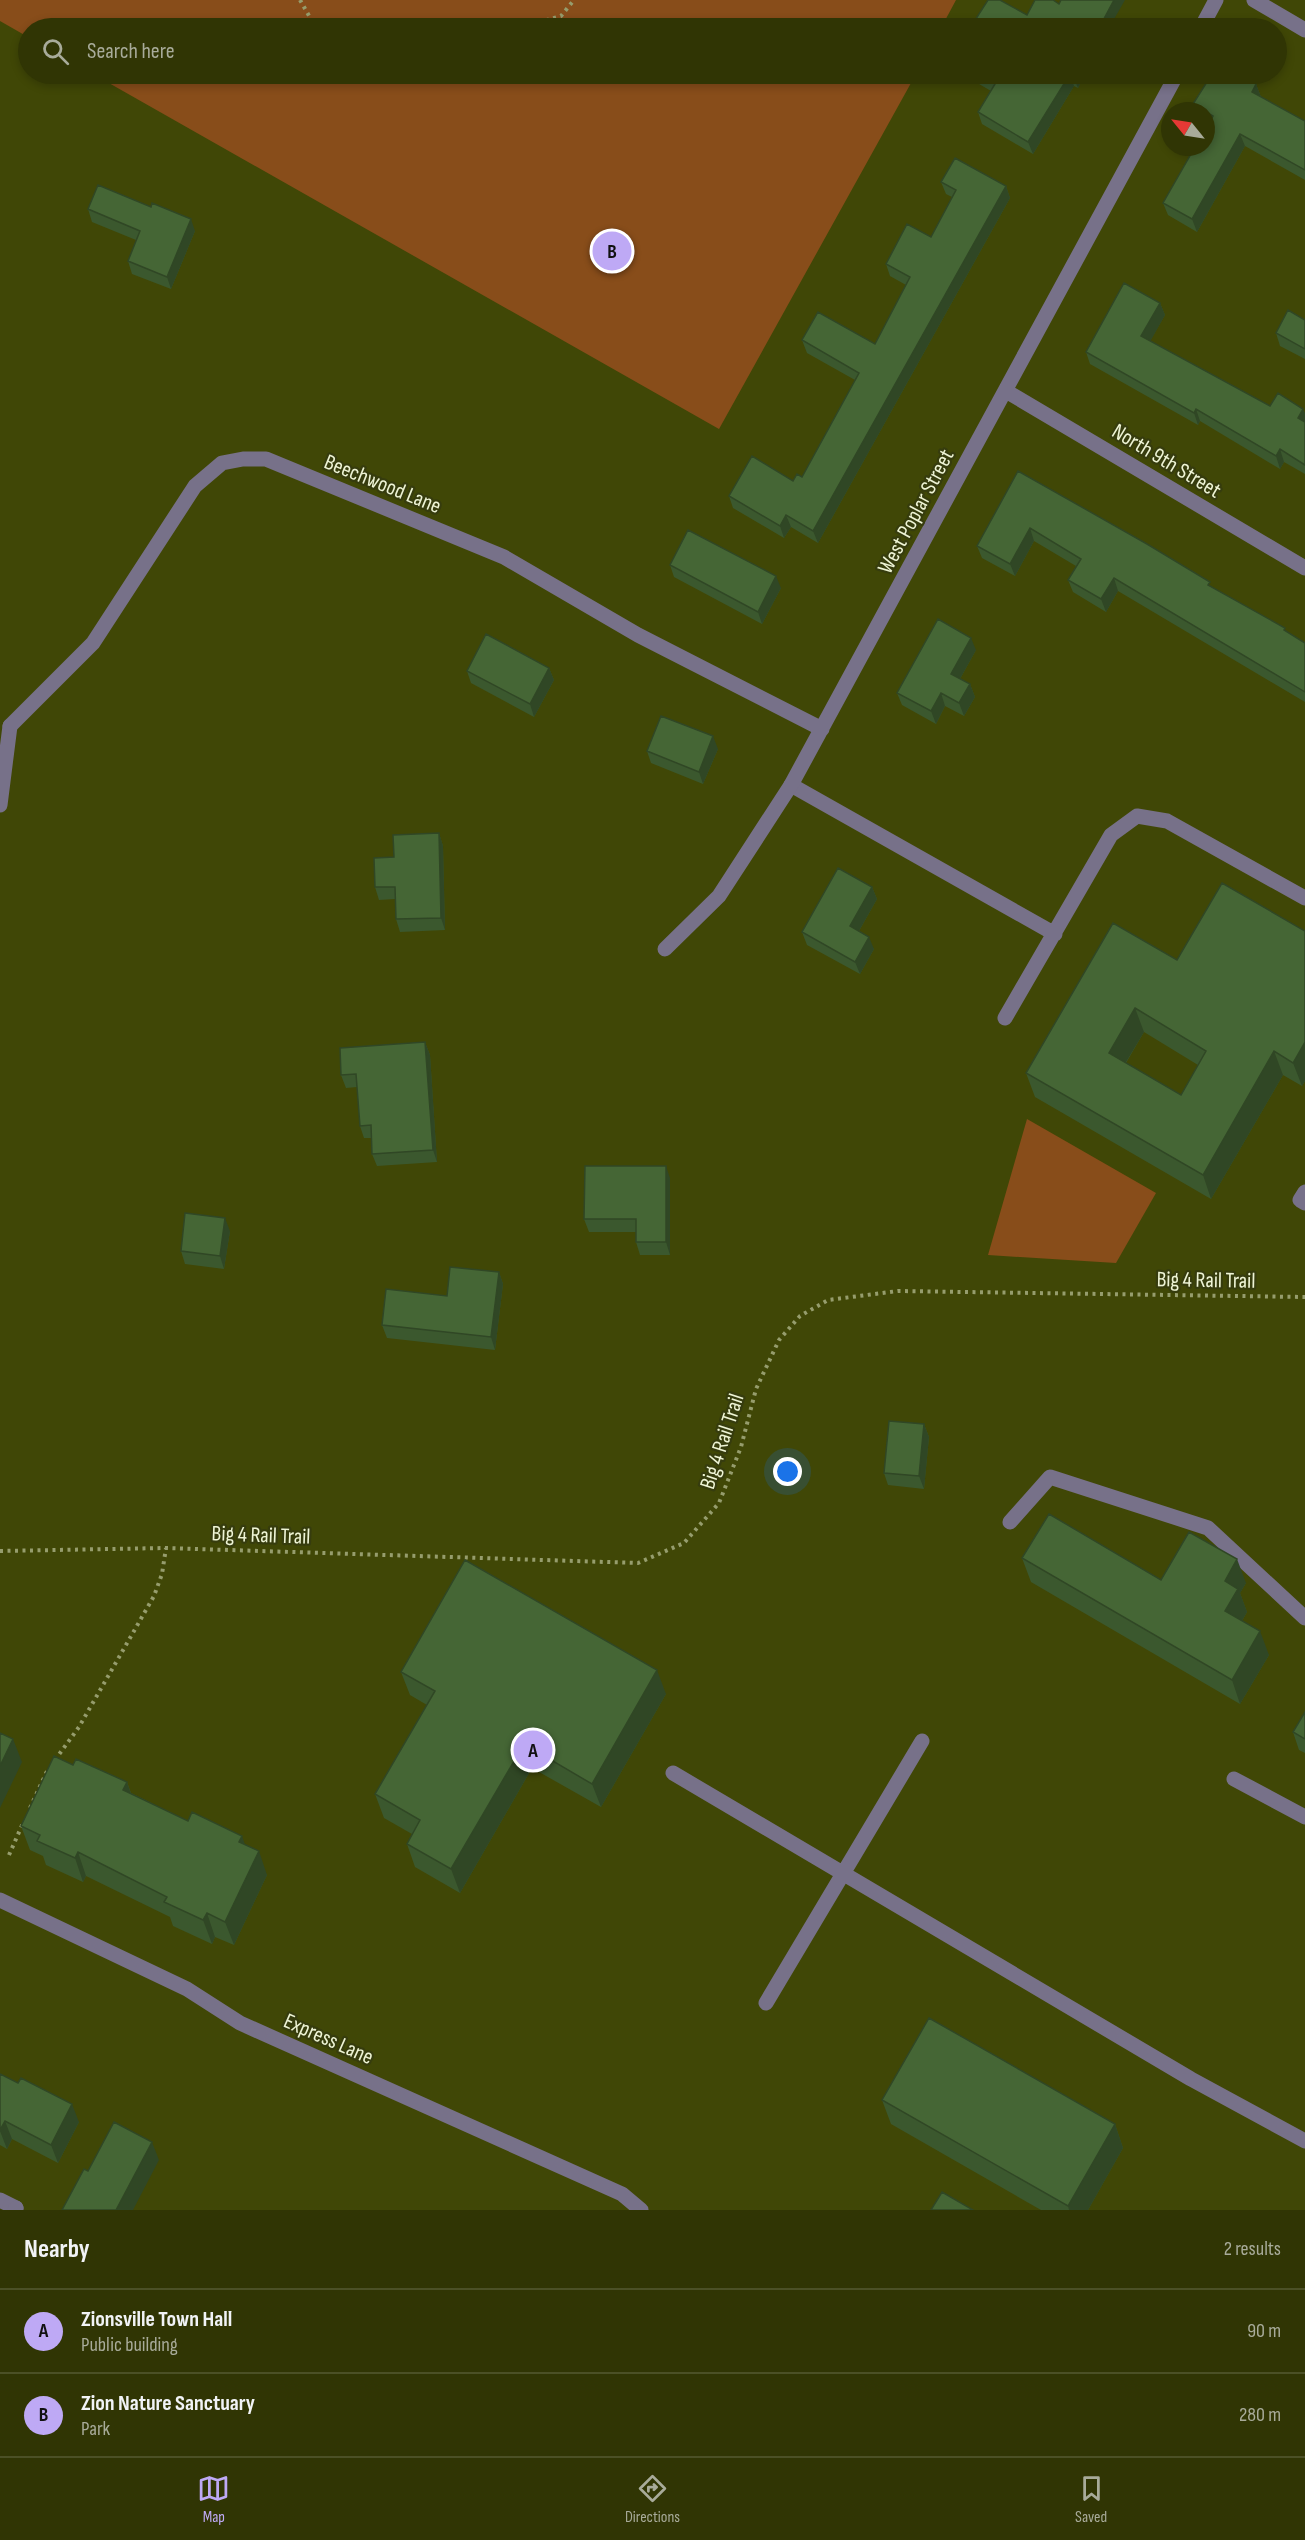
<!DOCTYPE html>
<html lang="en">
<head>
<meta charset="utf-8">
<style>
	body { margin:0; font-family:"Sofia Sans Condensed",sans-serif; background:#3c4013; color:#f1f3f6 }
	.compass { position:absolute; left:1161px; top:102px; width:54px; height:54px; border-radius:50%; background:#303504; box-shadow:0 3px 9px #0003; rotate:300deg }
	.you { position:absolute; left:788px; top:1472px; width:21px; height:21px; margin:-15px; border:4px solid #fff; border-radius:50%; background:#1a73e8; box-shadow:0 0 0 9px #1a73e833 }
	.badge { display:grid; place-items:center; width:39px; height:39px; border-radius:50%; background:#bea9f5; color:#111; font-size:20px; font-weight:700 }
	.pin { position:absolute; translate:-50% -50%; border:3px solid #fff; box-shadow:0 2px 6px #0006 }
	.list { margin:0; padding:0; list-style:none }
	h2 { display:flex; justify-content:space-between; align-items:center; height:78px; margin:0; padding:0 24px; font-size:26px }
	h2 small { font-size:20px; font-weight:400; color:#a8ab9a }
	.list li { display:grid; grid-template-columns:39px 1fr auto; gap:18px; align-items:center; box-sizing:border-box; height:84px; padding:0 24px; border-top:2px solid #4b5026 }
	.list b { display:block; font-size:22px; white-space:nowrap }
	.list p { margin:0; font-size:20px; white-space:nowrap; color:#a8ab9a }
	.list em { font-size:20px; font-style:normal; color:#a8ab9a }
	.icon { flex:none; width:33px; height:33px; fill:none; stroke:currentColor; stroke-width:2; stroke-linecap:round; stroke-linejoin:round }
	.map { position:relative; flex:none; width:1305px; height:2210px; overflow:hidden }
	.search { position:absolute; background:#303504; box-shadow:0 3px 9px #0003; left:18px; right:18px; top:18px; height:66px; display:flex; align-items:center; gap:15px; box-sizing:border-box; padding:0 21px; border-radius:33px; color:#a8ab9a; font-size:22px }
	.sheet { height:246px; background:#303504 }
	nav { display:flex; justify-content:space-around; align-items:center; box-sizing:border-box; height:84px; border-top:2px solid #4b5026; background:#303504; font-size:16px; color:#a8ab9a }
	nav a { display:grid; justify-items:center; gap:3px }
	nav .on { color:#bea9f5 }
	.map>svg:first-child { display:block }
	.green { fill:#884d1a }
	.lines { fill:none; stroke-linecap:round; stroke-linejoin:round }
	.path { stroke:#969d6d; stroke-width:4; stroke-dasharray:3 4.5; stroke-linecap:butt }
	.lane { stroke:#777189; stroke-width:15 }
	.street { stroke:#777189; stroke-width:15 }
	.wall { fill:#3b582e; fill-rule:evenodd }
	.shaded-wall { fill:#304725 }
	.building { fill:#456635; stroke:#304725; stroke-width:1.5; fill-rule:evenodd }
	.labels { text-anchor:middle; stroke-width:4.5; stroke-linejoin:round; paint-order:stroke }
	.street-label { font-size:22px; fill:#eef4d5; stroke:#363c0e }
</style>
</head>
<body>
<div class="map">
<svg width="1305" height="2210" viewBox="0 0 1305 2210">
	<rect width="100%" height="100%" fill="#404706"/>
	<path class="green" d="M 0,0 L 956,0 L 941,28 L 28,28 L 28,37 L 0,21 Z
		M 93,74 L 916,74 L 719,429 Z
		M 1027,1119 L 1156,1193 L 1116,1263 L 988,1255 Z"/>
	<g class="lines">
		<path class="path" d="M 300,0 L 316,28
			M 517,28 L 561,16 L 574,0
			M 0,1551 L 166,1548 L 638,1563 L 684,1543 L 719,1503 L 741,1447 L 756,1389 L 779,1340 L 800,1316 L 828,1300 L 898,1291 L 1305,1297
			M 55,1760 L 79,1727 L 154,1596 L 162,1574 L 166,1548
			M 30,1808 L 48,1769
			M 9,1855 L 23,1823"/>
		<path class="lane" d="M 791,785 L 1055,934
			M 0,805 L 10,726
			M 1005,1018 L 1111,835 L 1137,816 L 1167,821 L 1305,898
			M 1305,1192 L 1300,1200 L 1305,1203
			M 1010,1522 L 1050,1477 L 1208,1528 L 1305,1618
			M 673,1773 L 1191,2079 L 1305,2141
			M 1234,1779 L 1305,1817
			M 766,2003 L 922,1741
			M 0,2200 L 16,2208"/>
		<path class="street" d="M 1254,0 L 1305,30
			M 1201,28 L 1216,0
			M 1006,391 L 1305,568
			M 10,726 L 93,643 L 195,486 L 222,463 L 243,459 L 266,459 L 504,557 L 638,635 L 822,729
			M 665,949 L 719,896 L 791,785 L 1177,74
			M 0,1900 L 187,1989 L 240,2023 L 622,2194 L 641,2210
			M 15,2210 L 16,2208"/>
	</g>
	<path class="wall" d="M 962,74 L 1085,74 L 1078,88 L 1074,86 L 1033,154 L 982,124 L 978,112 L 991,91 Z
		M 1256,84 L 1261,97 L 1305,121 L 1305,180 L 1245,146 L 1197,232 L 1168,215 L 1163,203 L 1209,123 L 1206,121 L 1206,111 L 1196,111 L 1193,104 Z
		M 941,182 L 1006,186 L 1010,198 L 818,543 L 791,527 L 784,538 L 733,508 L 729,496 L 793,481 L 802,477 L 855,380 L 807,353 L 802,340 L 875,344 L 906,285 L 890,276 L 886,264 L 931,237 L 952,197 L 946,194 Z
		M 151,207 L 195,231 L 171,289 L 132,274 L 128,261 L 136,240 L 92,222 L 88,209 Z
		M 1160,303 L 1165,315 L 1150,341 L 1270,406 L 1305,413 L 1305,474 L 1284,462 L 1280,469 L 1200,421 L 1198,425 L 1090,364 L 1086,352 Z
		M 1305,320 L 1305,359 L 1280,346 L 1276,333 Z
		M 1018,471 L 1305,643 L 1305,702 L 1118,591 L 1106,612 L 1073,592 L 1068,580 L 1076,566 L 1034,541 L 1015,576 L 982,558 L 977,546 Z
		M 670,565 L 781,588 L 762,624 L 674,577 Z
		M 976,650 L 960,679 L 970,684 L 975,697 L 964,716 L 945,706 L 936,724 L 902,705 L 897,693 Z
		M 549,668 L 554,680 L 534,717 L 471,683 L 467,671 Z
		M 718,749 L 703,784 L 651,763 L 647,751 Z
		M 439,833 L 443,846 L 445,930 L 400,932 L 396,919 L 395,899 L 379,900 L 375,887 L 394,857 Z
		M 872,887 L 877,899 L 859,931 L 874,949 L 860,974 L 807,945 L 802,932 Z
		M 1305,931 L 1305,1081 L 1302,1086 L 1283,1075 L 1211,1199 L 1035,1097 L 1026,1073 L 1177,960 ZM 1144,1032 L 1198,1065 L 1181,1095 L 1126,1063 Z
		M 425,1042 L 430,1055 L 437,1162 L 377,1166 L 372,1154 L 371,1138 L 364,1138 L 360,1126 L 357,1087 L 346,1088 L 341,1075 Z
		M 670,1178 L 670,1255 L 640,1255 L 636,1242 L 636,1232 L 589,1232 L 584,1219 Z
		M 230,1231 L 224,1269 L 185,1264 L 181,1251 Z
		M 499,1272 L 503,1284 L 495,1350 L 387,1338 L 382,1325 L 447,1296 Z
		M 924,1424 L 929,1437 L 924,1489 L 888,1485 L 884,1473 Z
		M 1022,1558 L 1161,1580 L 1246,1583 L 1240,1593 L 1247,1612 L 1242,1621 L 1269,1655 L 1240,1704 L 1031,1582 Z
		M 401,1672 L 666,1694 L 601,1807 L 532,1768 L 460,1893 L 415,1867 L 407,1844 L 412,1834 L 384,1818 L 375,1794 L 427,1705 L 410,1695 Z
		M 1305,1712 L 1305,1753 L 1299,1750 L 1293,1732 Z
		M 73,1765 L 127,1782 L 131,1793 L 188,1821 L 245,1845 L 267,1875 L 234,1945 L 215,1937 L 212,1944 L 173,1926 L 170,1917 L 86,1876 L 83,1882 L 46,1865 L 43,1856 L 30,1850 L 21,1826 Z
		M 0,2074 L 79,2122 L 58,2163 L 12,2139 L 7,2149 L 0,2145 Z
		M 882,2100 L 1115,2124 L 1123,2148 L 1088,2210 L 1041,2210 L 891,2124 Z"/>
	<path class="shaded-wall" d="M 1114,0 L 1125,0 L 1109,28 L 1099,28 Z
		M 1070,74 L 1074,86 L 1033,154 L 1028,142 Z
		M 1075,74 L 1085,74 L 1078,88 L 1073,76 Z
		M 1256,84 L 1261,97 L 1252,92 Z
		M 1240,134 L 1245,146 L 1197,232 L 1192,219 Z
		M 1006,186 L 1010,198 L 818,543 L 813,531 Z
		M 191,219 L 195,231 L 171,289 L 167,277 Z
		M 1160,303 L 1165,315 L 1146,349 L 1141,336 Z
		M 1196,409 L 1200,421 L 1198,425 L 1194,413 Z
		M 1303,409 L 1305,413 L 1305,427 L 1298,418 Z
		M 1280,449 L 1284,462 L 1280,469 L 1276,456 Z
		M 786,515 L 791,527 L 784,538 L 780,526 Z
		M 1030,528 L 1034,541 L 1015,576 L 1010,564 Z
		M 776,576 L 781,588 L 762,624 L 758,612 Z
		M 1114,578 L 1118,591 L 1106,612 L 1101,599 Z
		M 971,638 L 976,650 L 956,686 L 951,674 Z
		M 549,668 L 554,680 L 534,717 L 530,704 Z
		M 970,684 L 975,697 L 964,716 L 959,703 Z
		M 941,693 L 945,706 L 936,724 L 931,711 Z
		M 713,736 L 718,749 L 703,784 L 699,772 Z
		M 439,833 L 443,846 L 445,930 L 441,918 Z
		M 872,887 L 877,899 L 855,938 L 850,926 Z
		M 869,937 L 874,949 L 860,974 L 855,962 Z
		M 1135,1008 L 1144,1032 L 1117,1077 L 1109,1053 Z
		M 425,1042 L 430,1055 L 437,1162 L 433,1150 Z
		M 1305,1042 L 1305,1081 L 1302,1086 L 1293,1063 Z
		M 1274,1051 L 1283,1075 L 1211,1199 L 1203,1175 Z
		M 666,1166 L 670,1178 L 670,1255 L 666,1242 Z
		M 225,1218 L 230,1231 L 224,1269 L 220,1256 Z
		M 499,1272 L 503,1284 L 495,1350 L 491,1337 Z
		M 924,1424 L 929,1437 L 924,1489 L 919,1476 Z
		M 1237,1559 L 1246,1583 L 1240,1593 L 1247,1612 L 1234,1635 L 1225,1611 L 1225,1581 Z
		M 1260,1631 L 1269,1655 L 1240,1704 L 1232,1680 Z
		M 657,1670 L 666,1694 L 601,1807 L 592,1784 Z
		M 13,1739 L 22,1762 L 0,1808 L 0,1766 Z
		M 524,1744 L 532,1768 L 460,1893 L 451,1869 Z
		M 127,1782 L 135,1806 L 123,1790 Z
		M 242,1836 L 250,1859 L 239,1842 Z
		M 259,1851 L 267,1875 L 234,1945 L 225,1922 Z
		M 78,1852 L 86,1876 L 83,1882 L 75,1858 Z
		M 207,1913 L 215,1937 L 212,1944 L 203,1920 Z
		M 72,2104 L 79,2122 L 58,2163 L 51,2145 Z
		M 5,2121 L 12,2139 L 7,2149 L 0,2131 Z
		M 1115,2124 L 1123,2148 L 1088,2210 L 1069,2210 L 1068,2206 Z
		M 152,2142 L 159,2160 L 133,2210 L 116,2210 Z"/>
	<path class="building" d="M 988,0 L 1000,0 L 1027,15 L 1035,0 L 1053,0 L 1059,4 L 1061,0 L 1114,0 L 1099,28 L 970,28 Z
		M 977,74 L 1075,74 L 1073,76 L 1070,74 L 1028,142 L 978,112 L 995,84 Z
		M 1212,74 L 1239,74 L 1256,84 L 1252,92 L 1305,121 L 1305,170 L 1240,134 L 1192,219 L 1163,203 L 1195,147 L 1206,147 L 1206,128 L 1213,116 L 1193,104 Z
		M 955,158 L 1006,186 L 813,531 L 786,515 L 780,526 L 729,496 L 752,456 L 793,481 L 797,474 L 802,477 L 859,373 L 802,340 L 818,312 L 875,344 L 910,277 L 886,264 L 907,224 L 931,237 L 956,190 L 941,182 Z
		M 98,185 L 151,207 L 152,203 L 191,219 L 167,277 L 128,261 L 140,231 L 88,209 Z
		M 1124,283 L 1160,303 L 1141,336 L 1270,406 L 1278,393 L 1303,409 L 1298,418 L 1305,422 L 1305,465 L 1280,449 L 1276,456 L 1196,409 L 1194,413 L 1086,352 Z
		M 1288,310 L 1305,320 L 1305,349 L 1276,333 Z
		M 1018,471 L 1147,544 L 1210,582 L 1208,585 L 1285,628 L 1284,630 L 1305,643 L 1305,692 L 1114,578 L 1101,599 L 1068,580 L 1081,559 L 1030,528 L 1010,564 L 977,546 Z
		M 688,530 L 776,576 L 758,612 L 670,565 Z
		M 938,619 L 971,638 L 951,674 L 970,684 L 959,703 L 941,693 L 931,711 L 897,693 Z
		M 486,634 L 549,668 L 530,704 L 467,671 Z
		M 661,716 L 713,736 L 699,772 L 647,751 Z
		M 439,833 L 441,918 L 396,919 L 395,887 L 375,887 L 374,858 L 394,857 L 393,835 Z
		M 838,868 L 872,887 L 850,926 L 869,937 L 855,962 L 802,932 Z
		M 1222,883 L 1305,931 L 1305,1042 L 1293,1063 L 1274,1051 L 1203,1175 L 1026,1073 L 1113,923 L 1177,960 ZM 1135,1008 L 1206,1051 L 1181,1095 L 1109,1053 Z
		M 425,1042 L 433,1150 L 372,1154 L 371,1125 L 360,1126 L 356,1074 L 341,1075 L 340,1048 Z
		M 585,1166 L 666,1166 L 666,1242 L 636,1242 L 636,1219 L 584,1219 Z
		M 185,1213 L 225,1218 L 220,1256 L 181,1251 Z
		M 450,1267 L 499,1272 L 491,1337 L 382,1325 L 386,1289 L 447,1296 Z
		M 889,1421 L 924,1424 L 919,1476 L 884,1473 Z
		M 1049,1514 L 1161,1580 L 1189,1532 L 1237,1559 L 1225,1581 L 1238,1589 L 1225,1611 L 1260,1631 L 1232,1680 L 1022,1558 Z
		M 465,1560 L 657,1670 L 592,1784 L 524,1744 L 451,1869 L 407,1844 L 420,1820 L 375,1794 L 435,1691 L 401,1672 Z
		M 1305,1712 L 1305,1739 L 1293,1732 Z
		M 0,1733 L 13,1739 L 0,1766 Z
		M 54,1756 L 73,1765 L 76,1759 L 127,1782 L 123,1790 L 188,1821 L 192,1812 L 242,1836 L 239,1842 L 259,1851 L 225,1922 L 207,1913 L 203,1920 L 164,1902 L 167,1897 L 78,1852 L 75,1858 L 37,1841 L 40,1835 L 21,1826 Z
		M 929,2018 L 1115,2124 L 1068,2206 L 882,2100 Z
		M 0,2074 L 18,2083 L 21,2078 L 72,2104 L 51,2145 L 5,2121 L 0,2130 Z
		M 114,2122 L 152,2142 L 116,2210 L 62,2210 L 84,2169 L 88,2171 Z
		M 942,2192 L 973,2210 L 931,2210 Z"/>
	<g class="labels">
		<g class="street-label">
			<text transform="translate(1167 460) rotate(31)" y="8">North 9th Street</text>
			<text transform="translate(383 483) rotate(22)" y="8">Beechwood Lane</text>
			<text transform="translate(915 511) rotate(-62)" y="8">West Poplar Street</text>
			<text transform="translate(1206 1279) rotate(1)" y="8">Big 4 Rail Trail</text>
			<text transform="translate(721 1441) rotate(-72)" y="8">Big 4 Rail Trail</text>
			<text transform="translate(261 1534) rotate(2)" y="8">Big 4 Rail Trail</text>
			<text transform="translate(329 2038) rotate(24)" y="8">Express Lane</text>
		</g>
	</g>
</svg>
<svg class="compass" viewBox="-18 -18 36 36"><path d="M0-13l5 13h-10z" fill="#e53935"/><path d="M0 13l5-13h-10z" fill="#a8ab9a"/></svg>
<div class="you"></div>
<div class="pin badge" style="left:533px;top:1750px">A</div>
<div class="pin badge" style="left:612px;top:251px">B</div>
<div class="search"><svg class="icon" aria-label="search" viewBox="0 0 24 24"><circle cx="10" cy="10" r="6"/><path d="M15 15l6 6"/></svg>Search here</div>
</div>
<section class="sheet">
<h2>Nearby<small>2 results</small></h2>
<ul class="list">
<li><span class="badge">A</span><div><b>Zionsville Town Hall</b><p>Public building</p></div><em>90 m</em></li>
<li><span class="badge">B</span><div><b>Zion Nature Sanctuary</b><p>Park</p></div><em>280 m</em></li>
</ul>
</section>
<nav>
<a class="on"><svg class="icon" aria-label="map" viewBox="0 0 24 24"><path d="M3 6l6-2 6 2 6-2v14l-6 2-6-2-6 2zM9 4v14M15 6v14"/></svg>Map</a>
<a><svg class="icon" aria-label="directions" viewBox="0 0 24 24"><path d="M12 3l9 9-9 9-9-9zM9 14v-3h6M13 9l2 2-2 2"/></svg>Directions</a>
<a><svg class="icon" aria-label="saved" viewBox="0 0 24 24"><path d="M7 4h10v16l-5-4-5 4z"/></svg>Saved</a>
</nav>
</body>
</html>
